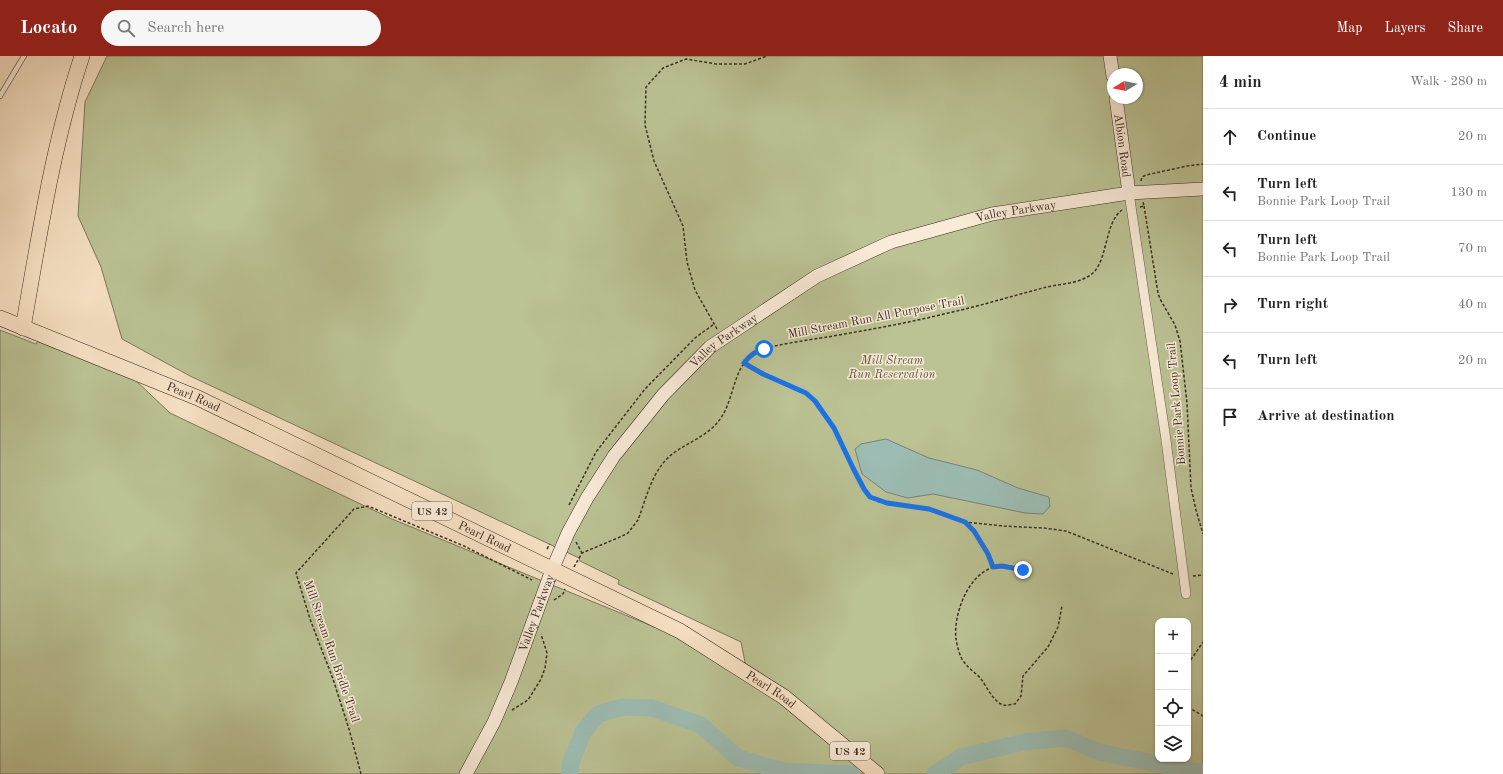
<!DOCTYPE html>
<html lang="en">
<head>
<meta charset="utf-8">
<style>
	body { margin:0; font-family:"Old Standard TT",serif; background:#f6f6f6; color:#222 }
	.controls { position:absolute; right:12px; bottom:12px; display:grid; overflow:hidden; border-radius:8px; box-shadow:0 1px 3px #0004 }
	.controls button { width:36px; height:36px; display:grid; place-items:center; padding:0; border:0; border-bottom:1px solid #e0e0e0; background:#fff; color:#222; font:20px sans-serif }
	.compass { position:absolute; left:1107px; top:12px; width:36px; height:36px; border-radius:50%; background:#fff; box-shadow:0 1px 3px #0004; rotate:260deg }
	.stop { position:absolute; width:12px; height:12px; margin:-9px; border:3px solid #1a73e8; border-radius:50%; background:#fff }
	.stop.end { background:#1a73e8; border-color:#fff; box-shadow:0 1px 4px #0008 }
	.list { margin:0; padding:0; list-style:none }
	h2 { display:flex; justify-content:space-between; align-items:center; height:52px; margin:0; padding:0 16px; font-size:17px }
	h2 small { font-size:13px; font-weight:400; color:#767676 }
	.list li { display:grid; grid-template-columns:26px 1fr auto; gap:12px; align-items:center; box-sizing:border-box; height:56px; padding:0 16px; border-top:1px solid #e0e0e0 }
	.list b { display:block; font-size:15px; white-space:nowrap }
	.list p { margin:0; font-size:13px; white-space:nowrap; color:#767676 }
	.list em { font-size:13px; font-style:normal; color:#767676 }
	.icon { flex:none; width:22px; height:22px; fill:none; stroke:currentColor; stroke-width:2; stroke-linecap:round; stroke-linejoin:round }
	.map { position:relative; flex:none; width:1203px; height:718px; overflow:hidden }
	header { display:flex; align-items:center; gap:24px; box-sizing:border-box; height:56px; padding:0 20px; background:#8f2418; color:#fff }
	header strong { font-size:19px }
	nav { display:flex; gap:22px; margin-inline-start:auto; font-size:14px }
	.search { width:280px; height:36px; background:#f6f6f6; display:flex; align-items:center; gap:10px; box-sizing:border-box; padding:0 14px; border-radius:22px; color:#767676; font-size:15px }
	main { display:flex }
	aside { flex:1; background:#fff }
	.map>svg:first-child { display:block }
	.green { fill:#bbc294; stroke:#7b785c; fill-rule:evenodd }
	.water { fill:#9dbdb4; stroke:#76847a }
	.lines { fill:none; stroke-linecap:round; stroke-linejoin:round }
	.river { stroke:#9dbdb4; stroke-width:17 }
	.lane-casing { stroke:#6a5a4b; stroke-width:6 }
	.street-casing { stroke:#6a5a4b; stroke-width:10 }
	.secondary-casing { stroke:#3b2e23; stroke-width:14 }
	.primary-casing { stroke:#3b2e23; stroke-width:16 }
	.path { stroke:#3b2e23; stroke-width:1.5; stroke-dasharray:3 2; stroke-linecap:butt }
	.lane { stroke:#f9ebd8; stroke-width:4.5 }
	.street { stroke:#f9ebd8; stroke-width:9 }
	.secondary { stroke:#f9ebd8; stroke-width:13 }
	.primary { stroke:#f6e0c3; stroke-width:15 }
	.route { stroke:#1a73e8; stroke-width:5 }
	.labels { text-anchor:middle; stroke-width:3; stroke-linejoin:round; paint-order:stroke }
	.shield { fill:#f9ebd8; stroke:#746759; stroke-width:1 }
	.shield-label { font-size:11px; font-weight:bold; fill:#3b2e23 }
	.street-label { font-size:12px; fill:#3b2e23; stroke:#f9ebd8 }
	.park-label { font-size:12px; font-style:italic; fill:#5b533f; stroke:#f9ebd8 }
</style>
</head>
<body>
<header>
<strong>Locato</strong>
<div class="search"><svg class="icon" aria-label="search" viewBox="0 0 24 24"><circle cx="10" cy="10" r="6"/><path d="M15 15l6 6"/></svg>Search here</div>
<nav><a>Map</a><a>Layers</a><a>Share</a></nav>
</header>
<main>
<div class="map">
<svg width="1203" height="718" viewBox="0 0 1203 718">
	<rect width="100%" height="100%" fill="#f6e0c3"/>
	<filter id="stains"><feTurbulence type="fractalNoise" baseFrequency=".005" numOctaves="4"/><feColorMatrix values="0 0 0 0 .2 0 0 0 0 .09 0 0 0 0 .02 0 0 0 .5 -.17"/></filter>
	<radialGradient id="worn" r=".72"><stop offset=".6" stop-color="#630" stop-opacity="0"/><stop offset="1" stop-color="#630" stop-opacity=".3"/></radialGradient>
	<path class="green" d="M 107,0 L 1203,0 L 1203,718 L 0,718 L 0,274 L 36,288 L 45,276 L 113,303 L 170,357 L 392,463 L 681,582 L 747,616 L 741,586 L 618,528 L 619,524 L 580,505 L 579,502 L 190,320 L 122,283 L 101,211 L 78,160 L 85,46 ZM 1113,18 L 1137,18 L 1137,42 L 1113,42 ZM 1158,565 L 1188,565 L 1188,703 L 1158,703 Z"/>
	<path class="water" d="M 886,383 L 929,402 L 977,414 L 1018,432 L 1049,441 L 1050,450 L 1043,458 L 1025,457 L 933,438 L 908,442 L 886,436 L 862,418 L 855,393 L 861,388 Z"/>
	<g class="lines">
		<path class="river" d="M 570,718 L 571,706 L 583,676 L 598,658 L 622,651 L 652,652 L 701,669 L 738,702 L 783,715 L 851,718
			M 935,718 L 961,701 L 1024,686 L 1066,682 L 1099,696 L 1203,717"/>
		<g class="lane-casing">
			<path id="lane" d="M 0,40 L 24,0"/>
		</g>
		<g class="street-casing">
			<path id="street" d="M 1129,137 L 1166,384 L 1186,538"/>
		</g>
		<g class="secondary-casing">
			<g id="secondary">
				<path d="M 1110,0 L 1113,20"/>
				<path id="s1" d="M 1116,42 L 1129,137"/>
				<path id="s2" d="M 466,718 L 494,666 L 511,626 L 552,514 L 568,477 L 587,442 L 614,400 L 663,339 L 710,291 L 817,220 L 891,186 L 992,158 L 1129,137 L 1203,133"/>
			</g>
		</g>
		<g class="primary-casing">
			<g id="primary">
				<path id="s3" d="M 0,262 L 198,342 L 680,575 L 784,641 L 877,718"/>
				<path d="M 23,272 C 39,181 53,88 82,0"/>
			</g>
		</g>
		<path class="path" d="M 1141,125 L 1142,121 L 1146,119 L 1187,110 L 1203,108
			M 1144,150 L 1158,237 L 1160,243 L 1175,269 L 1180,285 L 1187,347 L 1191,432 L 1196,454 L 1203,478
			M 1140,151 L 1144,150 L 1143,146
			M 717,273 L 695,234 L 687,206 L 683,170 L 654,105 L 645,69 L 646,31 L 663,12 L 686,3 L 716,8 L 745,8 L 767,0
			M 744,307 L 805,337 L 815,345 L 834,372 L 866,437 L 874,444 L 880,446 L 929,453 L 965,466 L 1004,470 L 1044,472 L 1066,475 L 1173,518
			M 569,449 L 596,396 L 645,333 L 695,282 L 714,268
			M 966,467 C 978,478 988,496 993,511
			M 576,486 L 582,497
			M 547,493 L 550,488
			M 574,511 L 582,497 L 620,481 L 628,477 L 638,464 C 647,440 653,411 675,396 C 689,386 706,380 717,367 C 735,347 731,314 753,298 C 765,289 811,284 827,281 C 868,274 908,267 948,257 C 980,250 1012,240 1043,232 C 1058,228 1076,228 1089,220 C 1109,208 1103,168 1122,154
			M 1028,515 C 1018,512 1005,509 995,511 C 968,517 953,559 956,583 C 957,589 960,602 964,606 C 969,613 976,617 981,623 C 987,631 993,645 1003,649 C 1006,650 1011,648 1015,648 L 1021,640 L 1023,620 L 1048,591 L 1058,571 L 1062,550
			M 1193,520 L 1203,519
			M 554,544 L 563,538 L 565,533
			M 1188,608 L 1203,586
			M 1188,651 L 1203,660
			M 512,654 L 528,644 L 541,623 L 545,612 L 547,597 L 541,578
			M 361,718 L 349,673 L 333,623 L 310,563 L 296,517 L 354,453 L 368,450 L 464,490 L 532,524"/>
		<use href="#lane" class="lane"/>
		<use href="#street" class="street"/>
		<use href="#secondary" class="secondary"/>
		<use href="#primary" class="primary"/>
	</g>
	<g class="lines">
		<path class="route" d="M 764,293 C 756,295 750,299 744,307 L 763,318 L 806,337 L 815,345 L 834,372 L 853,412 L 864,433 L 870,441 L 887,447 L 929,453 L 965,466 L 974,475 L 988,498 L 993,511 L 1002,510 L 1023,514"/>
	</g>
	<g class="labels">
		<g class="shield">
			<rect x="412" y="446" width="40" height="18" rx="3"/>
			<rect x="830" y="686" width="40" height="18" rx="3"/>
		</g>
		<g class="shield-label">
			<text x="432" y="459">US 42</text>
			<text x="850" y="699">US 42</text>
		</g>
		<g class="street-label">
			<text dy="4" stroke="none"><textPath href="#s1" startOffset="48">Albion Road</textPath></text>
			<text dy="4" stroke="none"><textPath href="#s2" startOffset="836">Valley Parkway</textPath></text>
			<text transform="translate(876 261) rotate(-11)" y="4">Mill Stream Run All Purpose Trail</text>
			<text dy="4" stroke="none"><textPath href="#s2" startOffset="512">Valley Parkway</textPath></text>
			<text dy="4" stroke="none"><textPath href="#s3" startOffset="209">Pearl Road</textPath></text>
			<text transform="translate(1176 348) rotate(-95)" y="4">Bonnie Park Loop Trail</text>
			<text dy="4" stroke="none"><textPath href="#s3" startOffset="532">Pearl Road</textPath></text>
			<text dy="4" stroke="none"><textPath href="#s2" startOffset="176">Valley Parkway</textPath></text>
			<text transform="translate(332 595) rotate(71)" y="4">Mill Stream Run Bridle Trail</text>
			<text dy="4" stroke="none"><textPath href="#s3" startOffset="857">Pearl Road</textPath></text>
		</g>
		<g class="park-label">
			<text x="892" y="308">Mill Stream<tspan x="892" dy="14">Run Reservation</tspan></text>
		</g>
	</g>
	<rect width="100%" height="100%" filter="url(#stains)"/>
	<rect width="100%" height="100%" fill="url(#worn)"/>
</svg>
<div class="controls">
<button>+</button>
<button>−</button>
<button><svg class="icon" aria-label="locate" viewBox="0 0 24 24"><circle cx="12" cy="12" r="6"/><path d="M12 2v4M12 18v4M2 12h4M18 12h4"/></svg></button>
<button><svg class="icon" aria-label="layers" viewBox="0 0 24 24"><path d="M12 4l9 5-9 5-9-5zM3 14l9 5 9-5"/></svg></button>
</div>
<svg class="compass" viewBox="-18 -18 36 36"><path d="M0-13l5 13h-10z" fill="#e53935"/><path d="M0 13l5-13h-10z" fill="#767676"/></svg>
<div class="stop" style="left:764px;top:293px"></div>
<div class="stop end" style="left:1023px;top:514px"></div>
</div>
<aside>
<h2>4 min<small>Walk · 280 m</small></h2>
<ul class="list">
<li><svg class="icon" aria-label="ahead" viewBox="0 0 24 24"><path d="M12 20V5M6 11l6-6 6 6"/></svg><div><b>Continue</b></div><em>20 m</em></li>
<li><svg class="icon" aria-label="left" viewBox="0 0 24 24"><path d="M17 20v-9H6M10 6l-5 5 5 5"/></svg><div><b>Turn left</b><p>Bonnie Park Loop Trail</p></div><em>130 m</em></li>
<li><svg class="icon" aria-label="left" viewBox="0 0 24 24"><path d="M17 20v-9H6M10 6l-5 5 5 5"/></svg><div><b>Turn left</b><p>Bonnie Park Loop Trail</p></div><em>70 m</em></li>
<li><svg class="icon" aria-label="right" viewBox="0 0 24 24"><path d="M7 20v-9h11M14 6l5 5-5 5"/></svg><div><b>Turn right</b></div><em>40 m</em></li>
<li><svg class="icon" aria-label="left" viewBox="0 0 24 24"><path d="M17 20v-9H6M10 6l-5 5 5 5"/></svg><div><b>Turn left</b></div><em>20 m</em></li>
<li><svg class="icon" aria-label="arrive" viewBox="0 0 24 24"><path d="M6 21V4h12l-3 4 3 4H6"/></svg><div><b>Arrive at destination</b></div></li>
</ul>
</aside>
</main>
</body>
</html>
